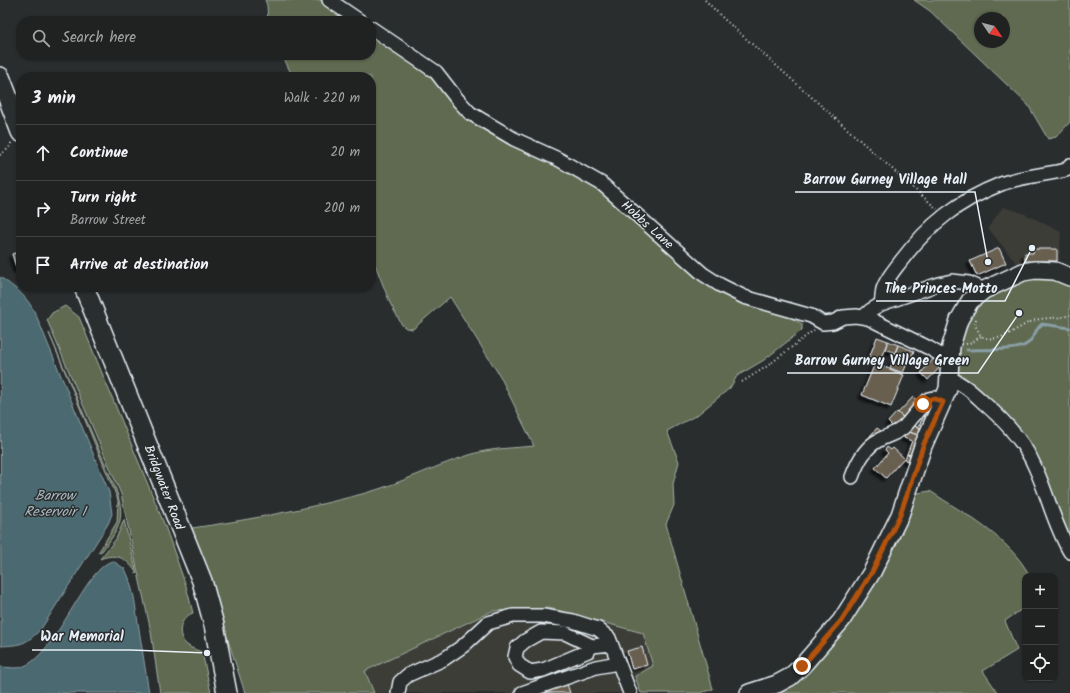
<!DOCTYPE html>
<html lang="en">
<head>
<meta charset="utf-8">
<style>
	body { margin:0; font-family:Kalam,sans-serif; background:#2d2f2f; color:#f1f3f6 }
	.controls { position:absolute; right:12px; bottom:12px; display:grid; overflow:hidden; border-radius:8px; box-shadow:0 1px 3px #0004 }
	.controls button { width:36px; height:36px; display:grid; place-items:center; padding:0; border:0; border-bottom:1px solid #3d3f40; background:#202222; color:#f1f3f6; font:20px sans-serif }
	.compass { position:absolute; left:974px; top:12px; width:36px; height:36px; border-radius:50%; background:#202222; box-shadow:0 1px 3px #0004; rotate:125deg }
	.stop { position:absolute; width:12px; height:12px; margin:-9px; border:3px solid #b45309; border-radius:50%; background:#fff }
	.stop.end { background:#b45309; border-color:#fff; box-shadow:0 1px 4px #0008 }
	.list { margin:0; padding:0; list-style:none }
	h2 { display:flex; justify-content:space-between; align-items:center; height:52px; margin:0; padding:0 16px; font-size:17px }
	h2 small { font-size:13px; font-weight:400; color:#a2a4a5 }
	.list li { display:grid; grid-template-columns:26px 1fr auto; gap:12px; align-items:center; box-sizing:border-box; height:56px; padding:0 16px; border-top:1px solid #3d3f40 }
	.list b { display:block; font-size:15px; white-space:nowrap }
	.list p { margin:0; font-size:13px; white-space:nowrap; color:#a2a4a5 }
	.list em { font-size:13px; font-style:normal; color:#a2a4a5 }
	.icon { flex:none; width:22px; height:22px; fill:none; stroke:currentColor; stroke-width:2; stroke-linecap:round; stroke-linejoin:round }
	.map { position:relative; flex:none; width:1070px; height:693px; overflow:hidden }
	.search { position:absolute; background:#202222; box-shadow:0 1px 3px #0004; left:16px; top:16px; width:360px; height:44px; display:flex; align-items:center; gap:10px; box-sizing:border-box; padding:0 14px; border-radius:16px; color:#a2a4a5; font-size:15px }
	.panel { position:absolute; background:#202222; box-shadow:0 1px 3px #0004; left:16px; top:72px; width:360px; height:220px; border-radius:16px }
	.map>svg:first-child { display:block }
	.built { fill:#3d3c38 }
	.green { fill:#5e6a51; stroke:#a3aea4; fill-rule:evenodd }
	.water { fill:#4c6970; stroke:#8a9fa6 }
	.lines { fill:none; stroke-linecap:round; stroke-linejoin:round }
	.stream { stroke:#8a9fa6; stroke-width:3 }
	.building { fill:#695e50; stroke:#e8f1f8; filter:url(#shadow) }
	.minor-casing { stroke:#e8f1f8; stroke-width:16 }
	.major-casing { stroke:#e8f1f8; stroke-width:20 }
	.highway-casing { stroke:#e8f1f8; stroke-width:22 }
	.path { stroke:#e8f1f8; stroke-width:2; stroke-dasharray:1 3; stroke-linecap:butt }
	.minor { stroke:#2a2d2e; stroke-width:13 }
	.major { stroke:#2a2d2e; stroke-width:17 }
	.highway { stroke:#2a2d2e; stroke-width:19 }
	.route { stroke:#b45309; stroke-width:5 }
	.labels { text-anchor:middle; stroke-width:3; stroke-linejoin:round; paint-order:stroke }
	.street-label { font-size:13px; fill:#e8f1f8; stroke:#2a2d2e }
	.water-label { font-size:14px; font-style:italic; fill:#aabbc2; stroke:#2a2d2e }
	.leader { fill:none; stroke:#e8f1f8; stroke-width:1.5 }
	.callout-dot { fill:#e8f1f8; stroke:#2a2d2e; stroke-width:1.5 }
	.callout-label { font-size:14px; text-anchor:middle; font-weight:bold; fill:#e8f1f8; stroke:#2a2d2e; stroke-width:3; stroke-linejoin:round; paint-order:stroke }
</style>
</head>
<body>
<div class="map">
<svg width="1070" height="693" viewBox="0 0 1070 693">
	<defs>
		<filter id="shadow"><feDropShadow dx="-3.5" dy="3.5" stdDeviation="1" flood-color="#0009"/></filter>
	</defs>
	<rect width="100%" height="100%" fill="#2a2d2e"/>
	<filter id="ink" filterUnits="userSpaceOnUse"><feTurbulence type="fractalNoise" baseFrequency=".025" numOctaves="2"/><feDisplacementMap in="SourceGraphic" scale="8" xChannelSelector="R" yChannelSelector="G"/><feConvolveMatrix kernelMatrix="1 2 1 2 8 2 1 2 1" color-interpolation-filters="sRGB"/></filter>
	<g filter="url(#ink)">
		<path class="built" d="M 1003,207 L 1023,213 L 1061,232 L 1059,263 L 1017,264 L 988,228 Z
			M 549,608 L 643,632 L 653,666 L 635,676 L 641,693 L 374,693 L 365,671 L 492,611 Z"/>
		<path class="green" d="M 265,0 L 320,0 L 352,21 L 268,21 L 267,5 Z
			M 914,0 L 1070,0 L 1070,122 L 1056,137 L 1048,139 L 1028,105 L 930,11 ZM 980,18 L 1004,18 L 1004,42 L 980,42 Z
			M 371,34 L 423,69 L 473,122 L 497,137 L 571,171 L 609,198 L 714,290 L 762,310 L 788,316 L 802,324 L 802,330 L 764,360 L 737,376 L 730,388 L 697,415 L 667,431 L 679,462 L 673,484 L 674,505 L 666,524 L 713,689 L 700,693 L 641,693 L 635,676 L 653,666 L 643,633 L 549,608 L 492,611 L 365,671 L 374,693 L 245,693 L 192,528 C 249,520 306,509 362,494 C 401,484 437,464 476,453 C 495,448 515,448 534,446 L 500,376 L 450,297 L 413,329 L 406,328 L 402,325 L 390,303 L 371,254 L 371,77 L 293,77 L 282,55 L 371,55 Z
			M 1036,275 L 1070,283 L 1070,542 L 1038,465 L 955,370 L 955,349 L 976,303 Z
			M 65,306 L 79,317 L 165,526 L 186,586 L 193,613 C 179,618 176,636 187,645 C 192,649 197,650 202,652 L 211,693 L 160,693 L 151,632 L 121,494 L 47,320 L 52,313 Z
			M 49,333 L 115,487 C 126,517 121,527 102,551 L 98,553 L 117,522 L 118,500 Z
			M 930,491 C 966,515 1009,537 1030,576 L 1025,576 L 1025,607 L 1005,621 L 1017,650 L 983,671 L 998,693 L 769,693 L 813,662 L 912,494 Z
			M 124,520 L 137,574 C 128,559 117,552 100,559 L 116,539 Z"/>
		<path class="water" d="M 0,277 C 17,289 27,296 36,315 L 109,492 L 112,514 L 108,524 L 41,629 C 26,644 22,645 1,646 Z
			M 113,561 L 125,569 L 129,578 L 134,597 L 149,693 L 0,693 L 0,667 C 6,667 16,669 22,667 C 56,657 86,565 113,561 Z"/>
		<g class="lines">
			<path class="stream" d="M 967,350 C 982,349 1015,352 1027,344 C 1034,339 1035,329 1042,324 L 1070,328"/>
		</g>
		<path class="building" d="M 999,248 L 1006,263 L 977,276 L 970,261 Z
			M 1034,249 L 1057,249 L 1057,261 L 1025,261 L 1025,253 L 1033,253 Z
			M 21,251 L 21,269 L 17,270 L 12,254 Z
			M 877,337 L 888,341 L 879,362 L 869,358 Z
			M 888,341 L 898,345 L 895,353 L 885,349 Z
			M 898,345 L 914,351 L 911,359 L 895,353 Z
			M 934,358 L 942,365 L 928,380 L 921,373 Z
			M 894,359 L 907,364 L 903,373 L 890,368 Z
			M 875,363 L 904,375 L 891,407 L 862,395 Z
			M 913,397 L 919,402 L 904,418 L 898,413 Z
			M 930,405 L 936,408 L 926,431 L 918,427 Z
			M 897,412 L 904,418 L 895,429 L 888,422 Z
			M 910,424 L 926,431 L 923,437 L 907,431 Z
			M 877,428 L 881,431 L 873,440 L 870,436 Z
			M 907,431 L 923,437 L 916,457 L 907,454 L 912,441 L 904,438 Z
			M 887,447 L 891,450 L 893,448 L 904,458 L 886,478 L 875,468 L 888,453 L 885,450 Z
			M 907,454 L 916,457 L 913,463 L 905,460 Z
			M 642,647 L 647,665 L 632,669 L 627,651 Z
			M 567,684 L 570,693 L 538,693 Z"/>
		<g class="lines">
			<g class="minor-casing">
				<path id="minor" d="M 329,0 L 360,21
					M 371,28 L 436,72 L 457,99 L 470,113 L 514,139 L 558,159 L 602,184 L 703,274 L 720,285 L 744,297 L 811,316 L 823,323 L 833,322 L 843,317 L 856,316 L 868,318 L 929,348 L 949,360
					M 881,304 C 882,299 882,294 883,289 C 886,279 895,269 901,261 C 929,224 958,201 1001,184 C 1022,176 1044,175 1066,170 L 1070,165
					M 863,317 L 871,310 L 881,304 L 939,284 L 952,281 L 969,283 L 984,290
					M 949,378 C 963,383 973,393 984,403 C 1005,421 1024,441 1035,467 C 1048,495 1054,525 1070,552
					M 852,477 C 857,463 865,447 879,440 C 888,435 896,434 904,427 C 913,418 919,407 929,399 L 935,398 L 943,402
					M 592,646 L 588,651 L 543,670 L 530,672 L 519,665 L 515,657 L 517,648 L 525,641 L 541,632 L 565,633 L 592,646 L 611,644
					M 398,693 L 400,682 L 408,675 L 444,659 L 463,646 L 488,623 L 513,616 L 543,616 L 573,621 L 598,629 L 609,638 L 630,693
					M 522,693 L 596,667 L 618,663"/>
			</g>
			<g class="major-casing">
				<path id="major" d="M 749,693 L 777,684 L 790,677 L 802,666 L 841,621 L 872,572 L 900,515 L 923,446 L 948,389 L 951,346 L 959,320 L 970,301 L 984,290 L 1023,272 L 1035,270 L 1055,271 L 1070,277"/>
			</g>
			<g class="highway-casing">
				<path id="highway" d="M 0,77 L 21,132
					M 84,287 L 202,581 L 214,625 L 227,693"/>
			</g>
			<path class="path" d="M 705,0 L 724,19 L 937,209
				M 0,155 L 9,148 L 12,141
				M 976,319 L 975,325 L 981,336 C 1001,346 1019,324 1036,320 C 1047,317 1059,319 1070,315
				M 966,344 L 973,342 L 981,336
				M 742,382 L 766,367 L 814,330"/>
			<use href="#minor" class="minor"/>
			<use href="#major" class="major"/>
			<use href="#highway" class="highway"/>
		</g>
	</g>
	<g class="lines" filter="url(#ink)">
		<path class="route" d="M 802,666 L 841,621 L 872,572 L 900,515 L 923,446 L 943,402 C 934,398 930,397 923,404"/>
	</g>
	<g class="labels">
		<g class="street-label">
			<text transform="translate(648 224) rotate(42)" y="5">Hobbs Lane</text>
			<text transform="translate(165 487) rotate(69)" y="5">Bridgwater Road</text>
		</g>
		<g class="water-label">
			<text x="55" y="500">Barrow<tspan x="55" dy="16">Reservoir 1</tspan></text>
		</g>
	</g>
	<path class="leader" d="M988 262L975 192H795M1032 248L1005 301H876M1019 313L978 373H787M207 653L131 650H32"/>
	<g class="callout-dot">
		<circle cx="988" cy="262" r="4"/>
		<circle cx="1032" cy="248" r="4"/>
		<circle cx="1019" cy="313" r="4"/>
		<circle cx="207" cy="653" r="4"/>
	</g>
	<g class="callout-label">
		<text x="885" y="184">Barrow Gurney Village Hall</text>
		<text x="941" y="293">The Princes Motto</text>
		<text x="882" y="365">Barrow Gurney Village Green</text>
		<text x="82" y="641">War Memorial</text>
	</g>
</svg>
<div class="controls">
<button>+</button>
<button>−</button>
<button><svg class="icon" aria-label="locate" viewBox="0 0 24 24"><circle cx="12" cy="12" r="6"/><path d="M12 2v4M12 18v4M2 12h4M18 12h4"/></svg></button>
</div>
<svg class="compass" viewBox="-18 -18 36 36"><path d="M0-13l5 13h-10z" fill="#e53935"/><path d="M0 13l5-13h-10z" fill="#a2a4a5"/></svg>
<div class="stop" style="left:923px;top:404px"></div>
<div class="stop end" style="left:802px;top:666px"></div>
<div class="search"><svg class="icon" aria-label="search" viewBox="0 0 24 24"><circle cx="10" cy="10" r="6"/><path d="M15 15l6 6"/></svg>Search here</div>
<section class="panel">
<h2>3 min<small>Walk · 220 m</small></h2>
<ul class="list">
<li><svg class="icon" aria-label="ahead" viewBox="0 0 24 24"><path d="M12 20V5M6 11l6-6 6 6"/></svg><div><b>Continue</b></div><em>20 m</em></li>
<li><svg class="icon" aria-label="right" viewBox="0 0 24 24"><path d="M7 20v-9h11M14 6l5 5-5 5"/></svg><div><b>Turn right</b><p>Barrow Street</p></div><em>200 m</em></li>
<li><svg class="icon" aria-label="arrive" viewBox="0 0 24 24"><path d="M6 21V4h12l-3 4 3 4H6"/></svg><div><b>Arrive at destination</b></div></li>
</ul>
</section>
</div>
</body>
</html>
